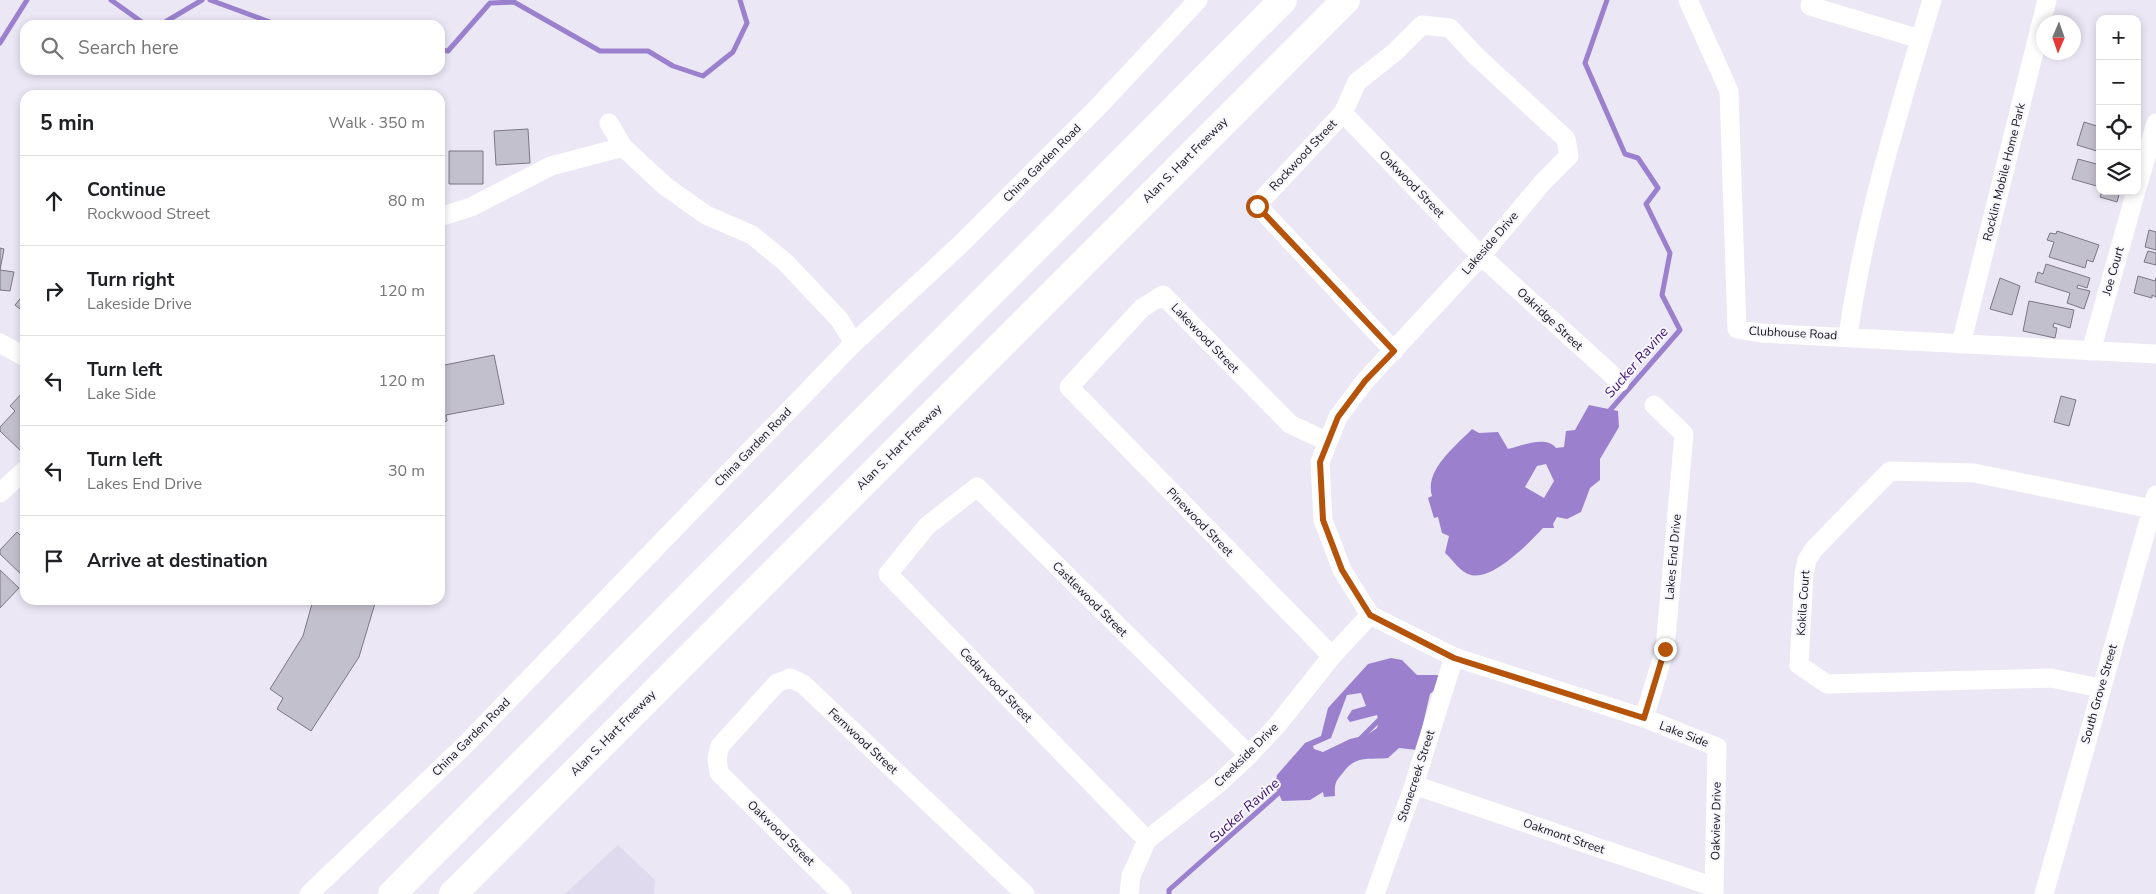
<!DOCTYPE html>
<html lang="en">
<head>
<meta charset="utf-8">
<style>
	body { margin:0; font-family:"Nunito Sans",sans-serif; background:#f6f6f6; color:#202124 }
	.controls { position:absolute; right:15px; top:15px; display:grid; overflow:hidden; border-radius:10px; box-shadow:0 2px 8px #0003 }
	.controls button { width:45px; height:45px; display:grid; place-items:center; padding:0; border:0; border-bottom:1px solid #e0e0e0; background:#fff; color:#202124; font:25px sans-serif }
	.compass { position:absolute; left:2036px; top:15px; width:45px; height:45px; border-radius:50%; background:#fff; box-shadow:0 2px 8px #0003; rotate:182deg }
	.stop { position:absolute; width:15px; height:15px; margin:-11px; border:4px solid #b45309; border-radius:50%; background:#fff }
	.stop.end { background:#b45309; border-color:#fff; box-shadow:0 1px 5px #0008 }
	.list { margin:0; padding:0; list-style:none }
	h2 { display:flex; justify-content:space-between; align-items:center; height:65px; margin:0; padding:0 20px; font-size:21px }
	h2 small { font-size:16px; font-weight:400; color:#757577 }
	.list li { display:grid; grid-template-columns:32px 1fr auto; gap:15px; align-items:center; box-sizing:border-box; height:90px; padding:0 20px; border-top:1px solid #e0e0e0 }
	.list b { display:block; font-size:19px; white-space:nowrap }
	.list p { margin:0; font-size:16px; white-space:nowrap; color:#757577 }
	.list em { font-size:16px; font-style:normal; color:#757577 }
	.icon { flex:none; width:28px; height:28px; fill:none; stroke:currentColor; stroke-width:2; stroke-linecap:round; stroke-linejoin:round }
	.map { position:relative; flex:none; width:2156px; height:894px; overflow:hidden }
	.search { position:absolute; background:#fff; box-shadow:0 2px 8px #0003; left:20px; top:20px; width:425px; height:55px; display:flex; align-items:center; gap:12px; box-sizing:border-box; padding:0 18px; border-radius:15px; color:#757577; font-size:19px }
	.panel { position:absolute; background:#fff; box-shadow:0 2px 8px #0003; left:20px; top:90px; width:425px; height:515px; border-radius:15px }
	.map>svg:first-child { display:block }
	.built { fill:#e0daef }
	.water { fill:#9b81cd; fill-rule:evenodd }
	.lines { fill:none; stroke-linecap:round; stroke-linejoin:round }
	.stream { stroke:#9b81cd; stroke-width:5 }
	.building { fill:#c3c0cd; stroke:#7b7784 }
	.minor { stroke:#fff; stroke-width:19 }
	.highway { stroke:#fff; stroke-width:28 }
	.route { stroke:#b45309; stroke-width:6 }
	.labels { text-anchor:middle; stroke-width:4; stroke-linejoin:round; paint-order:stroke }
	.street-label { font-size:12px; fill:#161519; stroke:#f7f5fd }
	.water-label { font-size:14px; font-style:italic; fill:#3c126d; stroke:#f7f5fd }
</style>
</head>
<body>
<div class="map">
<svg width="2156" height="894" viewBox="0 0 2156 894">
	<rect width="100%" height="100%" fill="#ebe7f5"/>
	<path class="built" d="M 618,845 L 655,880 L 654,894 L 565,894 Z"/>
	<path class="water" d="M 1589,405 L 1618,411 L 1619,427 L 1600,459 L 1600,480 L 1590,488 L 1581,512 L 1567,519 L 1557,517 L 1553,524 L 1554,528 L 1543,528 C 1530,542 1493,581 1471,575 C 1461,573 1453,560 1445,553 L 1449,536 L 1442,533 L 1438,517 L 1434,518 L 1428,498 L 1432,496 C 1424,470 1456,446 1472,429 L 1479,433 L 1498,432 L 1508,449 C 1521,446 1546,435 1556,448 L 1564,447 L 1566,431 L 1575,430 ZM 1546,464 L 1554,481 L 1544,498 L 1525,487 L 1537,466 Z
		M 1391,658 L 1402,660 L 1417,675 L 1438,675 L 1437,688 L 1430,694 L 1417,750 L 1399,748 L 1388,758 C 1371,760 1357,755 1345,770 C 1337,781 1334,780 1335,796 L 1324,797 L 1323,792 L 1310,800 L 1282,801 L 1275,785 L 1277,775 L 1305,743 L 1321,736 L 1328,708 L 1368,664 ZM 1361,693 L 1366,706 L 1352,710 L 1347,718 L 1350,722 L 1377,715 L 1378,719 L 1372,724 L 1378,724 L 1377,728 L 1367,735 L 1350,739 L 1323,752 L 1314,749 L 1313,746 L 1331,738 L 1347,695 Z"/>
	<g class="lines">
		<path class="stream" d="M 111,0 L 146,25
			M 210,0 L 278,25
			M 160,25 L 202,0
			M 0,43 L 27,0
			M 440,50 L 448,51 L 490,3 L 514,2 L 600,51 L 648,51 L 673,66 L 703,76 L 733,52 L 747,23 L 740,0
			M 1605,416 L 1680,330 L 1662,295 L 1670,253 L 1646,204 L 1658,188 L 1638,158 L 1625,154 L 1585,63 L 1607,0
			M 1359,740 L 1380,719
			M 1169,894 L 1169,890 L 1282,790"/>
	</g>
	<path class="building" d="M 2084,122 L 2100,127 L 2100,152 L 2077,145 Z
		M 528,129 L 530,163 L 496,165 L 494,131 Z
		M 449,151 L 483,151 L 483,184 L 449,184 Z
		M 2078,159 L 2100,165 L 2100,187 L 2072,179 Z
		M 2102,191 L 2120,191 L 2117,202 L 2100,197 Z
		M 2149,230 L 2156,232 L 2156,250 L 2145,247 Z
		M 2057,231 L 2099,245 L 2093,262 L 2087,260 L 2085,268 L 2049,257 L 2054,242 L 2047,240 L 2050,233 L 2056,234 Z
		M 0,248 L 4,249 L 0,270 L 14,272 L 10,291 L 0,290 Z
		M 2148,251 L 2156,253 L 2156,265 L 2144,262 Z
		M 2046,264 L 2090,278 L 2087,288 L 2078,285 L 2077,288 L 2090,291 L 2084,309 L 2067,303 L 2070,293 L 2035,282 L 2038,272 L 2043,274 Z
		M 2138,276 L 2155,281 L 2156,278 L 2156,297 L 2152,295 L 2152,298 L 2134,293 Z
		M 2000,278 L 2020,286 L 2012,315 L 1990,309 Z
		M 25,293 L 25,313 L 15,305 Z
		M 2029,301 L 2074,310 L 2070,328 L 2054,323 L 2053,327 L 2057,328 L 2055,338 L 2023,331 Z
		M 494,355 L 504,404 L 446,415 L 447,421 L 440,423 L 440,366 Z
		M 24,391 L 25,449 L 22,452 L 0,431 L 0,427 L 15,411 L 10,406 Z
		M 2061,396 L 2076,400 L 2069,426 L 2054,422 Z
		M 17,532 L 25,540 L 25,578 L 0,554 L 0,550 Z
		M 0,570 L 19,588 L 0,608 Z
		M 313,600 L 376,600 L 359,657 L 311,731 L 277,709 L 283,698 L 270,689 L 303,636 Z"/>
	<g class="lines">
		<path class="minor" d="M 1688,0 L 1729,91 L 1737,329 L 1761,333 L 2156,354
			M 1812,0 L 1810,6 L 1920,39
			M 1343,113 L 1481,256 L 1620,382
			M 609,123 L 623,147 L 665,186 L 706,215 L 752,235 L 785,262 L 839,319 L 854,343
			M 2137,188 L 2156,123
			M 440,217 L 471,207 L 551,166 L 623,147
			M 1848,336 C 1864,222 1899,110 1932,0
			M 0,343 L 25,357
			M 1961,344 L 2047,0
			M 2091,351 L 2136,191
			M 1328,442 L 1290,424 L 1163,295 L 1142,308 L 1069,387 L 1332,656
			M 0,493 L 25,470
			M 1370,615 L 1342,570 L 1323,520 L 1320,462 L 1338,417 L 1365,381 L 1481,256 L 1543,182 L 1569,156 L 1566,139 L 1475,55 L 1450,28 L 1422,25 L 1395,52 L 1357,82 L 1343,113 L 1257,205 L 1394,351
			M 1370,615 L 1454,657 L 1644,718 L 1717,747 L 1714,894
			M 2100,688 L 2051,678 L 1827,684 L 1799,665 L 1804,574 L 1807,560 L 1814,549 L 1890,471 L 1974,473 L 2152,509
			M 1644,718 L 1665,649 L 1684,434 L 1654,405
			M 1414,785 L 1714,887
			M 1147,840 L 888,574 L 927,526 L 977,487 L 1249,755
			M 309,894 L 466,744 L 854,343 L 962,243 L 1097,108 L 1198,0
			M 842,894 L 719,773 L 717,759 L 720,746 L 777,683 L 790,678 L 803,684 L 1025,894
			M 1129,894 L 1131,876 L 1147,840 L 1218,784 L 1249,755 L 1278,724 L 1332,656 L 1370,615
			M 1375,894 L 1414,785 L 1454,657
			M 2044,894 L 2156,495"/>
		<path class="highway" d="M 392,894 L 1283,0
			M 453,894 L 1346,0"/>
	</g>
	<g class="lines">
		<path class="route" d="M 1257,206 L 1394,351 L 1365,381 L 1338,417 L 1320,462 L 1323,520 L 1342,570 L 1370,615 L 1454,658 L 1644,718 L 1665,649"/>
	</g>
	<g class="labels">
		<g class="street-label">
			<text transform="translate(1303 155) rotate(-47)" y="4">Rockwood Street</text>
			<text transform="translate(1185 160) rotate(-45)" y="4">Alan S. Hart Freeway</text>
			<text transform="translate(1042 163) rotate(-45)" y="4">China Garden Road</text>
			<text transform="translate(2004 172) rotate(-76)" y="4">Rocklin Mobile Home Park</text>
			<text transform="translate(1412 184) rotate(46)" y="4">Oakwood Street</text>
			<text transform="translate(1490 243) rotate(-49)" y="4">Lakeside Drive</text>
			<text transform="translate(2113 271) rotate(-74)" y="4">Joe Court</text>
			<text transform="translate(1550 319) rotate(43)" y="4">Oakridge Street</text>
			<text transform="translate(1793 333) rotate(3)" y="4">Clubhouse Road</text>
			<text transform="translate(1205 338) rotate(46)" y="4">Lakewood Street</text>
			<text transform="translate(753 447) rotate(-46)" y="4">China Garden Road</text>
			<text transform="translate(899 447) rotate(-45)" y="4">Alan S. Hart Freeway</text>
			<text transform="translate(1200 522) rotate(46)" y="4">Pinewood Street</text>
			<text transform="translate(1673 557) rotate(-85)" y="4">Lakes End Drive</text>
			<text transform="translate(1090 599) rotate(45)" y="4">Castlewood Street</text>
			<text transform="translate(1803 603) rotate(-86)" y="4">Kokila Court</text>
			<text transform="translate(996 685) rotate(46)" y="4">Cedarwood Street</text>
			<text transform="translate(2099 694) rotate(-74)" y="4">South Grove Street</text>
			<text transform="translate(613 733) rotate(-45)" y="4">Alan S. Hart Freeway</text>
			<text transform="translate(1684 734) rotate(21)" y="4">Lake Side</text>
			<text transform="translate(471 737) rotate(-45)" y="4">China Garden Road</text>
			<text transform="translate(863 741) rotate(43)" y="4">Fernwood Street</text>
			<text transform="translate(1246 755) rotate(-45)" y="4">Creekside Drive</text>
			<text transform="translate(1416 776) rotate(-72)" y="4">Stonecreek Street</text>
			<text transform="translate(1716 821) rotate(-89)" y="4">Oakview Drive</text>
			<text transform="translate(781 833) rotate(44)" y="4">Oakwood Street</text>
			<text transform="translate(1564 836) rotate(19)" y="4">Oakmont Street</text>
		</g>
		<g class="water-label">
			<text transform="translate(1636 362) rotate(-49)" y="5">Sucker Ravine</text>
			<text transform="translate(1244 810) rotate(-42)" y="5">Sucker Ravine</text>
		</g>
	</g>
</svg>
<div class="controls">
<button>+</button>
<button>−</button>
<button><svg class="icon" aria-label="locate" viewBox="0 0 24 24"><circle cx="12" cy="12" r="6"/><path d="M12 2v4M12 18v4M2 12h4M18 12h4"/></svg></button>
<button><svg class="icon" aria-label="layers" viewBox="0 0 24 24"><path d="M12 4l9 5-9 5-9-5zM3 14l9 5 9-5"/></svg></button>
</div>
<svg class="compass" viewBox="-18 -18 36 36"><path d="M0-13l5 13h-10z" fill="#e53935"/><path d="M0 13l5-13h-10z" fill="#757577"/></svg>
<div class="stop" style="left:1257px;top:206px"></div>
<div class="stop end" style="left:1665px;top:649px"></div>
<div class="search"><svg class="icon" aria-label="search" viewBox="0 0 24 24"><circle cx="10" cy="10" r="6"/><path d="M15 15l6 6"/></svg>Search here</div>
<section class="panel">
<h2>5 min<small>Walk · 350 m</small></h2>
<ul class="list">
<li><svg class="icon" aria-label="ahead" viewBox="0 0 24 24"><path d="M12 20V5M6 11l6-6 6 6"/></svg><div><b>Continue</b><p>Rockwood Street</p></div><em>80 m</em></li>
<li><svg class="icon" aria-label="right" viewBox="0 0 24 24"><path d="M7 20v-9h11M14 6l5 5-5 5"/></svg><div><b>Turn right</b><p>Lakeside Drive</p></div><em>120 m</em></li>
<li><svg class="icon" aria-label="left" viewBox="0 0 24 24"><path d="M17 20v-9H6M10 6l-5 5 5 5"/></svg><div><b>Turn left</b><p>Lake Side</p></div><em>120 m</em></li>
<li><svg class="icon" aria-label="left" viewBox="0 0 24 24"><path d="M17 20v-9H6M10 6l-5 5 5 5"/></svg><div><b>Turn left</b><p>Lakes End Drive</p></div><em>30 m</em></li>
<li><svg class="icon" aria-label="arrive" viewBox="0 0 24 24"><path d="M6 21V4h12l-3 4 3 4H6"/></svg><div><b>Arrive at destination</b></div></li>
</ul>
</section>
</div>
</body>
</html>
